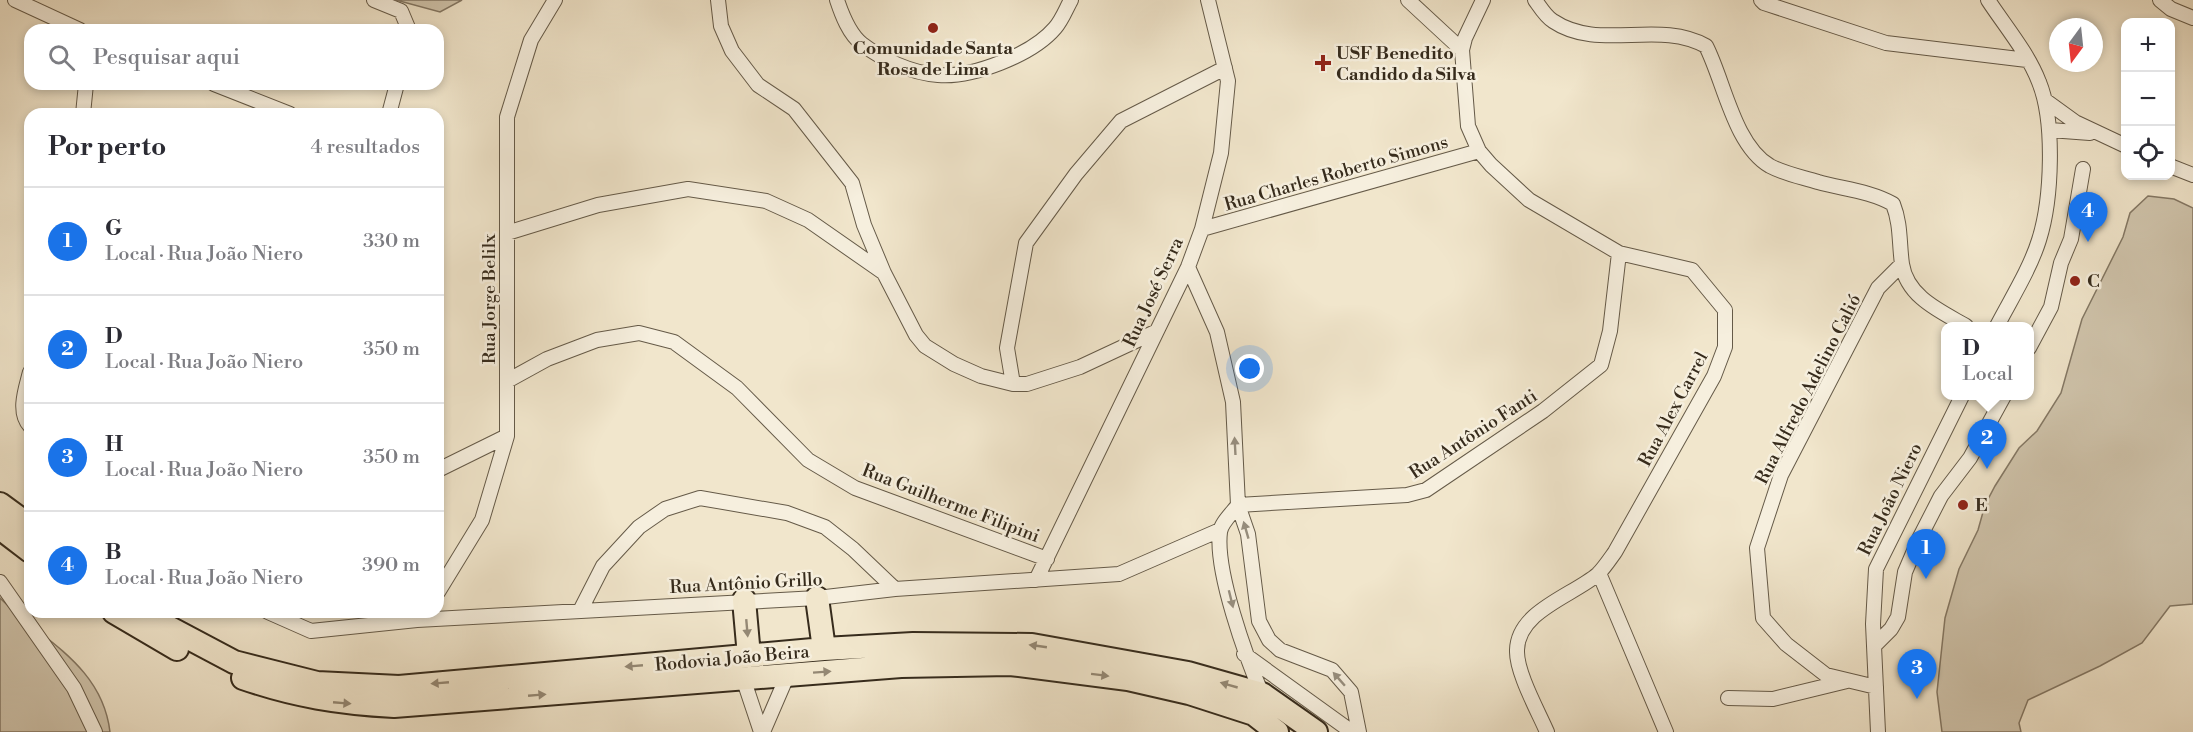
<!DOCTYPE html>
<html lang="pt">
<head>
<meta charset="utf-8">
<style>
	body { margin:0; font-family:"Libre Bodoni",serif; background:#f2f2f3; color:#2b2b33 }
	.controls { position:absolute; right:18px; top:18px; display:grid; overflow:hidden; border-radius:12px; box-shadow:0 3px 9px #0003 }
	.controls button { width:54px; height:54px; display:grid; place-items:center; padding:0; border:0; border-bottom:2px solid #e1e1e2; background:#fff; color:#2b2b33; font:30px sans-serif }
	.compass { position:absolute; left:2049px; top:18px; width:54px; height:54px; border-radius:50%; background:#fff; box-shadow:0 3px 9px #0003; rotate:195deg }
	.you { position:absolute; left:1250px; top:369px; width:21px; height:21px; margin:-15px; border:4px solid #fff; border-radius:50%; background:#1a73e8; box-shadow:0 0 0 9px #1a73e833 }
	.badge { display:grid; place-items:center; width:39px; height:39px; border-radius:50%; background:#1a73e8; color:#fff; font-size:20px; font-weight:700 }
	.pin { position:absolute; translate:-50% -50px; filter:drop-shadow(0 2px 3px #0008) }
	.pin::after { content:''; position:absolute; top:32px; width:21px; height:18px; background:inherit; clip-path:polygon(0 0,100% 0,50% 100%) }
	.popup { position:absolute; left:1941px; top:322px; width:93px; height:78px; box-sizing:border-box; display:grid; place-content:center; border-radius:12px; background:#fff; filter:drop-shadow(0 2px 4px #0005); font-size:20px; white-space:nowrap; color:#7c7c81 }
	.popup b { font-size:22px; color:#2b2b33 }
	.popup::after { content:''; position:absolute; left:50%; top:100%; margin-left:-12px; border:12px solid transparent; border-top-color:#fff }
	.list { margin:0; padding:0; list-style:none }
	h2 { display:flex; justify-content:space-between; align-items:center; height:78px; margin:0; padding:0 24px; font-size:26px }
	h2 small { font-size:20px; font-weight:400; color:#7c7c81 }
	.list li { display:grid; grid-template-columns:39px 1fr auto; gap:18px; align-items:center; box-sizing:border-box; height:108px; padding:0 24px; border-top:2px solid #e1e1e2 }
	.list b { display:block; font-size:22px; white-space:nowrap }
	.list p { margin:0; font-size:20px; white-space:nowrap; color:#7c7c81 }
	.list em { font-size:20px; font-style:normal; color:#7c7c81 }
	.icon { flex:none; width:33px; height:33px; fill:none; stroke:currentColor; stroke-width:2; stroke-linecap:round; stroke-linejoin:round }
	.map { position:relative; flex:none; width:2193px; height:732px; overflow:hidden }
	.search { position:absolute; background:#fff; box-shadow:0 3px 9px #0003; left:24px; top:24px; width:420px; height:66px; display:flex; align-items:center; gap:15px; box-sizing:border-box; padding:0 21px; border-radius:18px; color:#7c7c81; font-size:22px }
	.panel { position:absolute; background:#fff; box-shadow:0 3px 9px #0003; left:24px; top:108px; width:420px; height:510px; border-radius:18px }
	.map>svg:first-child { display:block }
	.green { fill:#d1c6ae; stroke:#847865; stroke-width:1.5 }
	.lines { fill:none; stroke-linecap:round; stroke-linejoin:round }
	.minor-casing { stroke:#655a48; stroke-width:16 }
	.primary-casing { stroke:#362b1c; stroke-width:26 }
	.minor { stroke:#f6efde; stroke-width:14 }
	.primary { stroke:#f1e6cc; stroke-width:22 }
	.oneway { fill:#968d7d }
	.oneway2 { fill:#948874 }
	.poi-dot { fill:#8f2418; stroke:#f6efde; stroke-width:2 }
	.labels { text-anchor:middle; stroke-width:5; stroke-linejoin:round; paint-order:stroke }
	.poi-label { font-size:18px; font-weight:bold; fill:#362b1c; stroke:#f6efde; text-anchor:start }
	.street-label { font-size:18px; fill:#362b1c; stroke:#f6efde }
</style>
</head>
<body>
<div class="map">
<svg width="2193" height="732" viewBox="0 0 2193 732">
	<rect width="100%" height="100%" fill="#f1e6cc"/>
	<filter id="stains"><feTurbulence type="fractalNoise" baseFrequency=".00333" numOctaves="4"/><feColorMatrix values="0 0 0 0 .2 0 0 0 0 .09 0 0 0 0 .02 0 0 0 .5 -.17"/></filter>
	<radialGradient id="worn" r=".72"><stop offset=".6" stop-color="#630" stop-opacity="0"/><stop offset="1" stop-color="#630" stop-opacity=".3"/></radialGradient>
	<path class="green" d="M 396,0 L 462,0 L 440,12 Z
		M 2148,196 L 2174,199 L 2193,208 L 2193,604 L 2170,606 L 2142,643 L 2100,666 L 2028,700 L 2019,723 L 2021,732 L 1942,732 L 1937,692 L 1945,618 L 1959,569 L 1978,530 L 1985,505 L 1995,486 L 2019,448 L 2037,431 L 2061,393 L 2082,319 L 2123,237 L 2130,213 Z
		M 0,598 C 43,641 102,665 110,732 L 0,732 Z"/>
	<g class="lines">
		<g class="minor-casing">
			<path id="minor" d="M 15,0 L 80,30
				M 374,0 L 401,11 L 409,30
				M 718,0 L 721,26 L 732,51 L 758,85 L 794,109 L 852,183 L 864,225 L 884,273 L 916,335 L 925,346 L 954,364 L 981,376 L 1013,384 L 1027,384 L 1080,367 L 1155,332
				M 837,0 C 842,15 849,34 862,44 C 883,60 911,73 938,75 C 972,78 1032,55 1055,28 C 1062,20 1066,9 1071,0
				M 1408,0 L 1462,50
				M 1483,0 L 1465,38 L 1462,50 L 1468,126 L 1479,151 L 1491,165 L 1529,200 L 1619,253 L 1692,270 L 1725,310 L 1725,347 L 1714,376 L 1615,552 C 1610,559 1604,568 1598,574 C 1572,596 1518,611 1517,650 C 1516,672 1538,711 1547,732
				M 1535,0 C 1540,7 1546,17 1553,21 C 1599,52 1658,19 1706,46 C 1724,81 1734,145 1770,166 C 1785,174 1802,177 1818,182 C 1843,189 1870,191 1893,204 C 1901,224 1899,243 1902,264 C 1907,297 1940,311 1966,326
				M 1761,0 L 1764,3 L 1886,43 L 2027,60
				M 1988,0 C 2005,26 2028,53 2039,82 C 2055,121 2052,199 2039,240 C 2030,269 2011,299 1997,326
				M 2160,0 L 2171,9 L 2193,18
				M 214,84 L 290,114
				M 2046,101 L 2075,122 L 2126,146
				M 83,114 L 86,84
				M 389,114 L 397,84
				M 2050,130 L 2090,133
				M 2170,166 L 2193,175
				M 1202,229 L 1479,151
				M 507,233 L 598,205 L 688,189 L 766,201 L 808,220 L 884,273
				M 1188,267 L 1217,332 L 1233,402 L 1238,505 L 1248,534 L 1259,621 L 1269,640 L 1280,650 L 1332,670 L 1351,692 L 1359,732
				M 2029,348 L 2051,307 L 2061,263 L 2071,239 L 2083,169
				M 30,372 C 26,388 17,412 30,426
				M 507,381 L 547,359 L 597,340 L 639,333 L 674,342 L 737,388 L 808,460 L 855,488 L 1047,559
				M 1013,384 L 1007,348 L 1026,243 L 1076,174 L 1121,121 L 1225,68
				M 438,470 L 507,436
				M 1238,505 L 1407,495 L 1426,490 L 1543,411 L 1601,365 L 1610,331 L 1619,253
				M 1238,505 C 1233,512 1221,523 1220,532 C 1215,571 1246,657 1262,694
				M 1599,573 L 1666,732
				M 1036,580 L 1188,267 L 1202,229 L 1221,153 L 1228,81 L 1208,0
				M 0,582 L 74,688 L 95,732
				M 438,592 L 482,520 L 507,436 L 507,117 L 531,40 L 555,0
				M 580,611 L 603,566 L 639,527 L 665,509 L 700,498 L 787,513 L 825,527 L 853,549 L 895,589
				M 268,612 L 311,631 L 417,620 L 817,598 L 895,589 L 1119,574 L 1220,530
				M 1874,646 L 1891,629 L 1898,617 L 1905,572 L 1920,537 L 1941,496 L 1970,458 L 2004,396
				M 1244,654 L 1352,732
				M 743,678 L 761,732
				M 1876,687 L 1826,675 L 1786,644 L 1763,618 L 1757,548 L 1781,475 L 1878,288 L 1902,264
				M 1728,698 L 1773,699 L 1847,681
				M 763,732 L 788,674
				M 1878,732 L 1873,624 L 1876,569 L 1962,396"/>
		</g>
		<g class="primary-casing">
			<path id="primary" d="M 0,504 L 30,526
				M 0,528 L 30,551
				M 817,598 L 824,649
				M 744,600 L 749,656
				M 114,612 L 177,649
				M 147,612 L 168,627 L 234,662 L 317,683 L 399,687 L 824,649 L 913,644 L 1032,645 L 1188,673 L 1262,694 L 1316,732
				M 243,678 C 295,696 339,703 394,706 L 901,666 L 1010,664 L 1128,679 L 1189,693 L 1254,714 L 1277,732"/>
		</g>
		<use href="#minor" class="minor"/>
		<use href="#primary" class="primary"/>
	</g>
	<defs><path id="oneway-solid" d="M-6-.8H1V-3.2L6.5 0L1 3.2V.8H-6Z" transform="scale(1.5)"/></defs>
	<g class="oneway">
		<use href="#oneway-solid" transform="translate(1235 446) rotate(-93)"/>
		<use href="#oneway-solid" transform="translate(1246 530) rotate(-106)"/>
		<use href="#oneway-solid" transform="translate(1231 599) rotate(76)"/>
		<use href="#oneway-solid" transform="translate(1339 679) rotate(-131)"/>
	</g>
	<g class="oneway2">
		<use href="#oneway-solid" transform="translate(747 628) rotate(85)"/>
		<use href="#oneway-solid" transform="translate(1038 646) rotate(-172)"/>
		<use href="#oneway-solid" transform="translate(634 666) rotate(175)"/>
		<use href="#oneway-solid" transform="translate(822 672) rotate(-4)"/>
		<use href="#oneway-solid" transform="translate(1100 675) rotate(7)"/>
		<use href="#oneway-solid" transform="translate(440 683) rotate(175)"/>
		<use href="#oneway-solid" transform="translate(1229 685) rotate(-164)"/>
		<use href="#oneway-solid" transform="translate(537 695) rotate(-5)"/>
		<use href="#oneway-solid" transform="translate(342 703) rotate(5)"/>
	</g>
	<g class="poi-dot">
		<circle cx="933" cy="28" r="6"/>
		<path d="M1320 54h6v6h6v6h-6v6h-6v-6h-6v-6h6z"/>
		<circle cx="2075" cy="281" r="6"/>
		<circle cx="1963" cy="505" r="6"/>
	</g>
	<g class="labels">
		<g class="poi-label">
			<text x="933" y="54" text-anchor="middle">Comunidade Santa<tspan x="933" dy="21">Rosa de Lima</tspan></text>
			<text x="1336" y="59">USF Benedito<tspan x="1336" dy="21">Candido da Silva</tspan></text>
			<text x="2087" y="287">C</text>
			<text x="1975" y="511">E</text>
		</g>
		<g class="street-label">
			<text transform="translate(1336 173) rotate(-16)" y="6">Rua Charles Roberto Simons</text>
			<text transform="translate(1153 292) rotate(-65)" y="6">Rua José Serra</text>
			<text transform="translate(489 299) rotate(-90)" y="6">Rua Jorge Belilx</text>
			<text transform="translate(1808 389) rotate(-63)" y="6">Rua Alfredo Adelino Calió</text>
			<text transform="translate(1673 409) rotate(-62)" y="6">Rua Alex Carrel</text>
			<text transform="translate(1473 434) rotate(-33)" y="6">Rua Antônio Fanti</text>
			<text transform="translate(1890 499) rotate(-64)" y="6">Rua João Niero</text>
			<text transform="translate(951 503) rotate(21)" y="6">Rua Guilherme Filipini</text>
			<text transform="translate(746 583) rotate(-3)" y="6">Rua Antônio Grillo</text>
			<text transform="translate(732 658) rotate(-5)" y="6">Rodovia João Beira</text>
		</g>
	</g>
	<rect width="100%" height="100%" filter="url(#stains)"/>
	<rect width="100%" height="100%" fill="url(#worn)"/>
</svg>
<div class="controls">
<button>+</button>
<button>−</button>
<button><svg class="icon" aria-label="locate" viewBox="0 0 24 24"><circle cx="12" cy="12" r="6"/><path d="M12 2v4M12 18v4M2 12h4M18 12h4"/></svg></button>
</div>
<svg class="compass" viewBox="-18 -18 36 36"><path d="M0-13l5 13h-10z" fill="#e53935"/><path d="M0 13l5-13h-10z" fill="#7c7c81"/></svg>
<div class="you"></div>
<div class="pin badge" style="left:1926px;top:579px">1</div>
<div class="pin badge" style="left:1987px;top:469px">2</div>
<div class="popup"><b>D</b>Local</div>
<div class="pin badge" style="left:1917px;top:699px">3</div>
<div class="pin badge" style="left:2088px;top:242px">4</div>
<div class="search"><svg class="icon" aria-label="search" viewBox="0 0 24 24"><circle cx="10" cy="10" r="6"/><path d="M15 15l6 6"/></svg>Pesquisar aqui</div>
<section class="panel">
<h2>Por perto<small>4 resultados</small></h2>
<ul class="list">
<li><span class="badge">1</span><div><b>G</b><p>Local · Rua João Niero</p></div><em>330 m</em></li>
<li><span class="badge">2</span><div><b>D</b><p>Local · Rua João Niero</p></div><em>350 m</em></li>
<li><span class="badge">3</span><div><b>H</b><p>Local · Rua João Niero</p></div><em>350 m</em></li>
<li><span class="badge">4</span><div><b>B</b><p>Local · Rua João Niero</p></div><em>390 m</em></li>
</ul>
</section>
</div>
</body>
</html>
